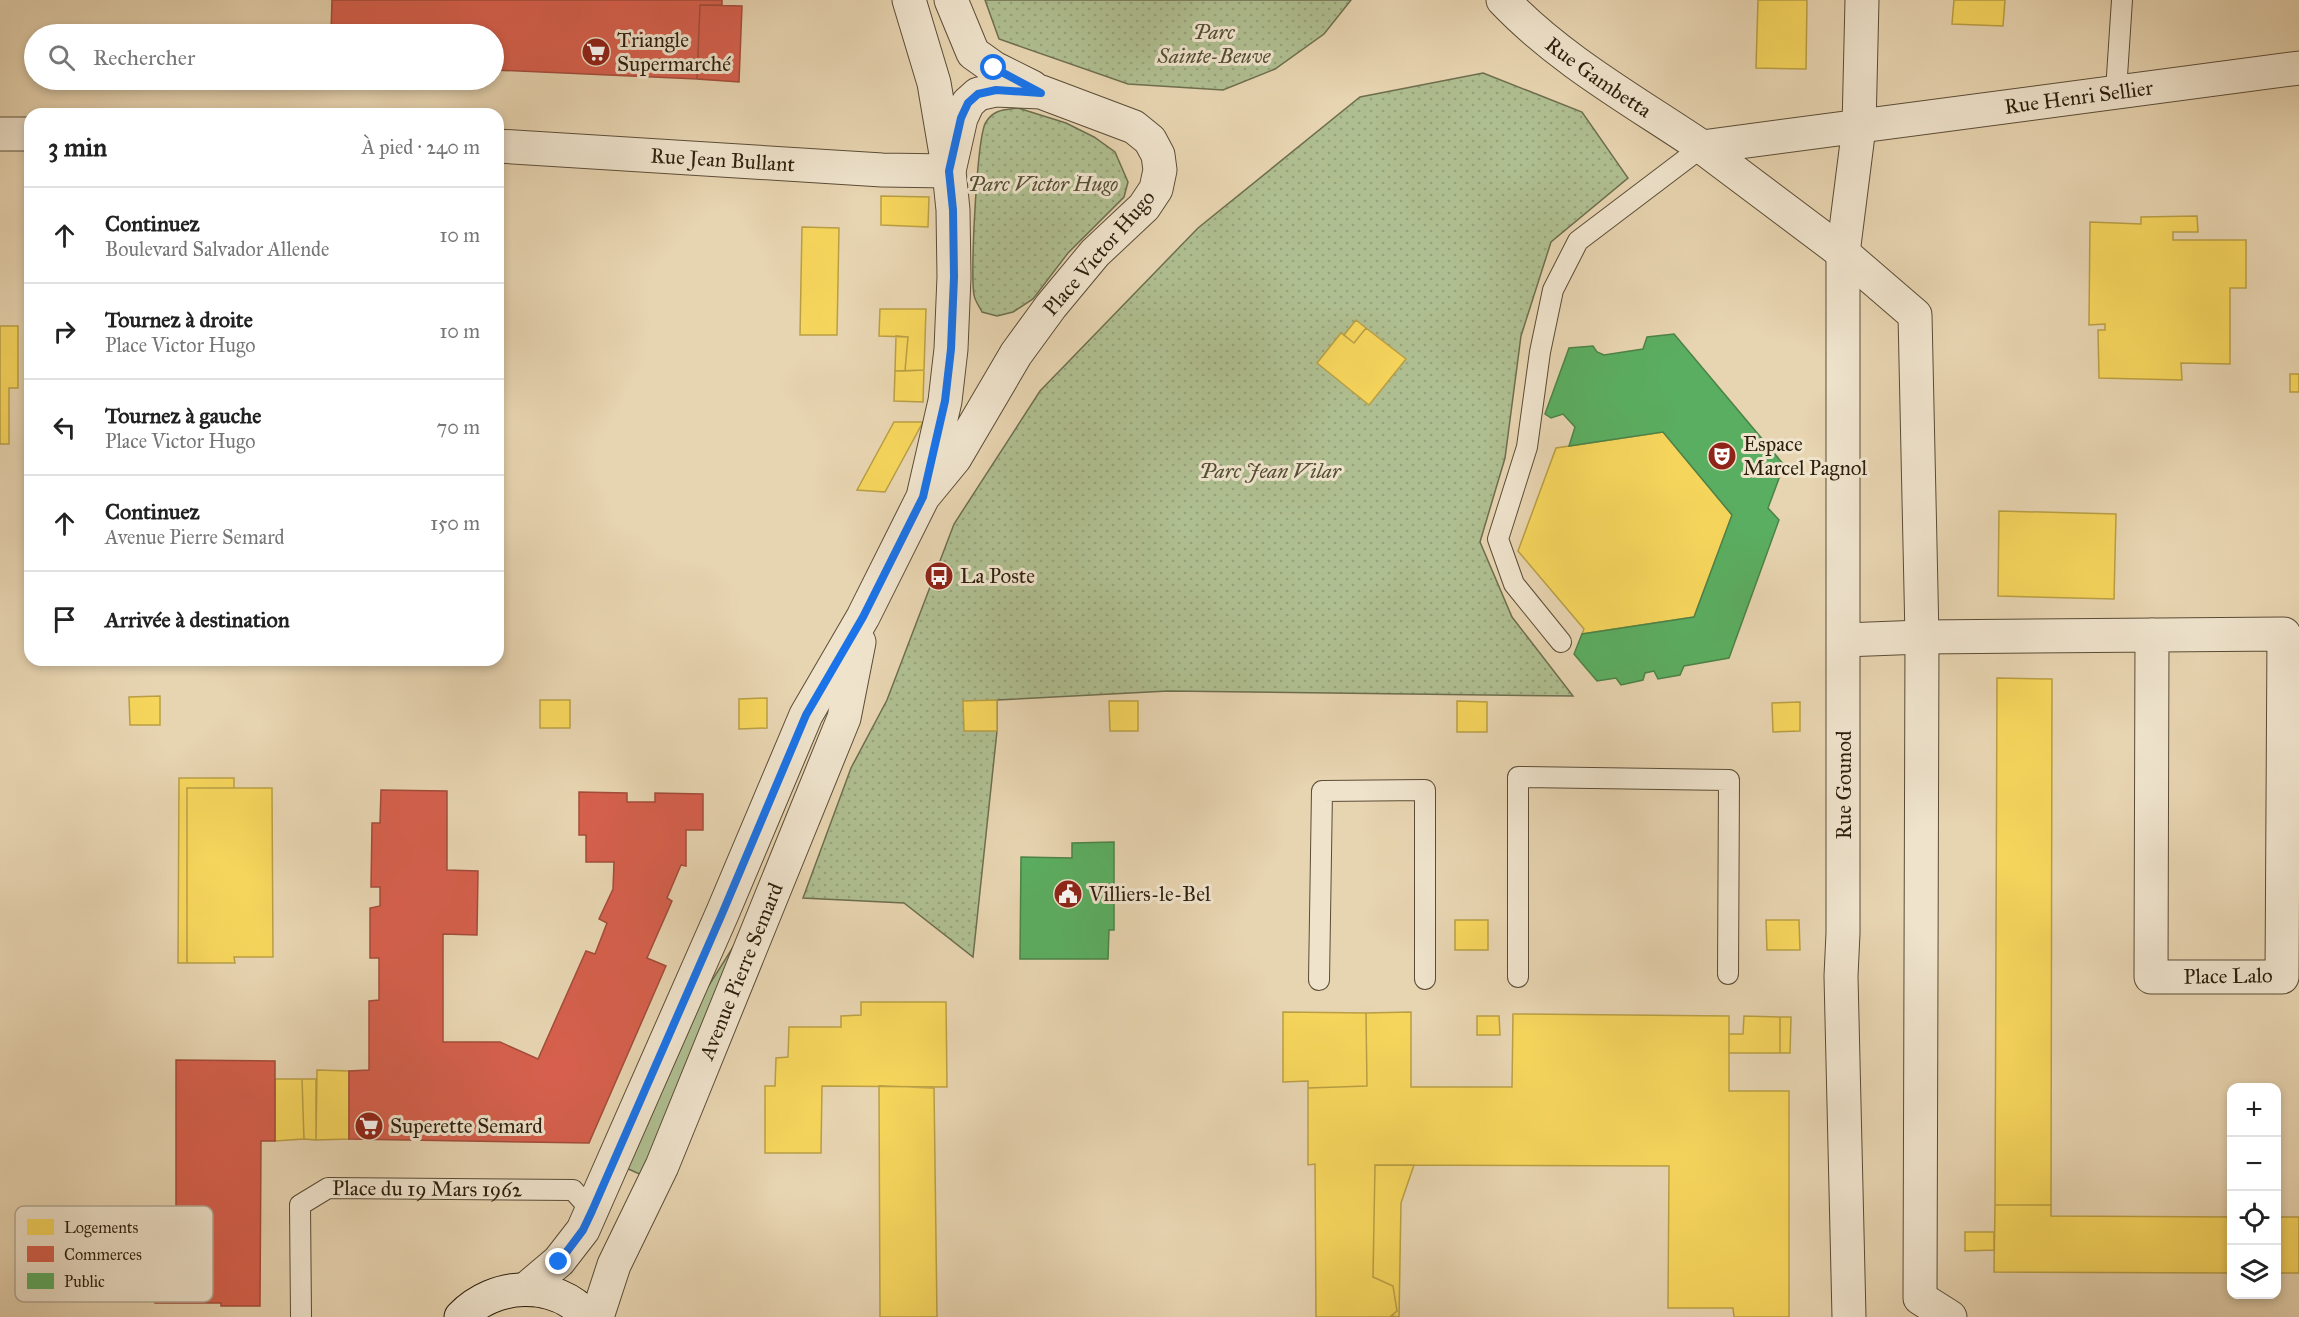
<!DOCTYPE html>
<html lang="fr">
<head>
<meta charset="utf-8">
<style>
	body { margin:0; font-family:"IM FELL Great Primer",serif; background:#f2f2f2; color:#222 }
	.controls { position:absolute; right:18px; bottom:18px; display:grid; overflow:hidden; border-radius:12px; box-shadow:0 3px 9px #0003 }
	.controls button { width:54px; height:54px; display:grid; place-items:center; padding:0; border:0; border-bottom:2px solid #e0e0e0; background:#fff; color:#222; font:30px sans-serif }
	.stop { position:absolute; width:18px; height:18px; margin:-14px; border:4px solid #1a73e8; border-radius:50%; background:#fff }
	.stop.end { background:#1a73e8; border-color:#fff; box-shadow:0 2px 6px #0008 }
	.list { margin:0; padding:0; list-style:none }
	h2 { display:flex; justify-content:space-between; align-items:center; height:78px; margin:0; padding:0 24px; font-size:26px }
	h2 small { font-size:20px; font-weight:400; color:#767676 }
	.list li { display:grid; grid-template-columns:39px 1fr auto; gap:18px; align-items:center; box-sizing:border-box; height:96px; padding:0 24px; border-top:2px solid #e0e0e0 }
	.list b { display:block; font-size:22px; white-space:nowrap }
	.list p { margin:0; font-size:20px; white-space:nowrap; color:#767676 }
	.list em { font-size:20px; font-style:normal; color:#767676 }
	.icon { flex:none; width:33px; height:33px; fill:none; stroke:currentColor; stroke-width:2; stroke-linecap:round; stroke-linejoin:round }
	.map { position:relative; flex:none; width:2299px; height:1317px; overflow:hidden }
	.search { position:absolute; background:#fff; box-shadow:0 3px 9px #0003; left:24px; top:24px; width:480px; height:66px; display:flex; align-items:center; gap:15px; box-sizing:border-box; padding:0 21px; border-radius:33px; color:#767676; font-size:22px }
	.panel { position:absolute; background:#fff; box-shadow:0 3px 9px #0003; left:24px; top:108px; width:480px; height:558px; border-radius:18px }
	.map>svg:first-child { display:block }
	.green { fill:#afbe90; stroke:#6e6e4e; stroke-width:1.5 }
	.park { fill:url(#park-dots); stroke:#6e6e4e; stroke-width:1.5 }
	.homes { fill:#f6d55c; stroke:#b99e44; stroke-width:1.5 }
	.shops { fill:#d6604d; stroke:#a34c3a; stroke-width:1.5 }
	.public { fill:#5aae61; stroke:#4c8348; stroke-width:1.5 }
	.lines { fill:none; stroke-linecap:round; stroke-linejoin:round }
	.service-casing { stroke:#5b4c36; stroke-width:22 }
	.minor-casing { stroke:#5b4c36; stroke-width:35 }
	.secondary-casing { stroke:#2c1e0d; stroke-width:35 }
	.service { stroke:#efe3cc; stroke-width:20 }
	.minor { stroke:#efe3cc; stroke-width:33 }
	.secondary { stroke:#efe3cc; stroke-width:33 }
	.route { stroke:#1a73e8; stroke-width:8 }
	.labels { text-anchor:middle; stroke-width:6; stroke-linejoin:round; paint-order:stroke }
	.park-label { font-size:21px; font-style:italic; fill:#534e34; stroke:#efe3cc }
	.poi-label { font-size:21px; fill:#2c1e0d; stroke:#efe3cc; text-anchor:start }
	.street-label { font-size:21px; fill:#2c1e0d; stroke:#efe3cc }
	.key { fill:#efe3cc; stroke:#b4a893; stroke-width:1.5 }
	.key-label { font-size:16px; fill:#2c1e0d }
</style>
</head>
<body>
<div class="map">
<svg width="2299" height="1317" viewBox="0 0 2299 1317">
	<defs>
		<pattern id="park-dots" width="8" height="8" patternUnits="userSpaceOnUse" patternTransform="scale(1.5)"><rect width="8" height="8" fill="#afbe90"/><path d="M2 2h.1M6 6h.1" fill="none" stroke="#97a37b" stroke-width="1.8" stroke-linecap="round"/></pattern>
	</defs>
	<rect width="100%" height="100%" fill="#e7d4b0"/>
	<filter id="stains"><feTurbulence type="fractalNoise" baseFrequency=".00333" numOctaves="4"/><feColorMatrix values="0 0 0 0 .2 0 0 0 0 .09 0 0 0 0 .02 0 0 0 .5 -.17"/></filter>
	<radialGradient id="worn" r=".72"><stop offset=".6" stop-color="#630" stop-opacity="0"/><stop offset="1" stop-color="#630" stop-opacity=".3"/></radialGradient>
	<path class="green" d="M 735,944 L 644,1176 L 624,1167 L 692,1012 Z"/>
	<path class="park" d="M 985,0 L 1351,0 L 1324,34 L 1275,69 L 1223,90 L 1128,84 L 999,39 Z
		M 1483,73 L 1582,112 L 1628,178 L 1551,242 L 1521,336 L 1505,458 L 1480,542 L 1512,617 L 1573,696 L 1168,691 L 997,700 L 997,731 L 973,957 L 904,903 L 803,898 L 851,768 L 887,700 L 954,524 L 1040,391 L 1198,228 L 1360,97 Z
		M 1018,108 L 1066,123 L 1094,137 L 1115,152 L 1128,182 L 1124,197 L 1068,253 L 1033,299 L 1013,312 L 997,316 L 982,312 C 979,306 975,301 974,295 C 970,276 977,135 986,122 C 994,109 1005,110 1018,108 Z"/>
	<path class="homes" d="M 1758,0 L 1807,0 L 1806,69 L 1756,68 Z
		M 1954,0 L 2005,0 L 2003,26 L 1952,24 Z
		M 881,196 L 929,197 L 928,227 L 881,225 Z
		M 2197,216 L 2198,232 L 2173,232 L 2173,240 L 2246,240 L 2246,288 L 2230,288 L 2230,364 L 2181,363 L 2182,380 L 2099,378 L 2098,330 L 2105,330 L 2105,324 L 2089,325 L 2090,222 L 2141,224 L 2141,217 Z
		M 802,227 L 839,228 L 837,335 L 800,335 Z
		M 880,309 L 926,309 L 924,370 L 905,371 L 908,337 L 879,336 Z
		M 1356,320 L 1366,328 L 1354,343 L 1344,335 Z
		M 0,326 L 18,326 L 18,388 L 9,388 L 9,444 L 0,444 Z
		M 1366,328 L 1406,359 L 1369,405 L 1317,363 L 1341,333 L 1354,343 Z
		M 896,336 L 908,337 L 905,371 L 895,371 Z
		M 924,370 L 923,402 L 894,401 L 895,371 Z
		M 2290,374 L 2299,374 L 2299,392 L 2290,392 Z
		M 894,422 L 923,422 L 885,492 L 857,490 Z
		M 1663,432 L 1732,515 L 1694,617 L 1582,634 L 1584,629 L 1518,551 L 1556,448 Z
		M 1999,511 L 2116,514 L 2114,599 L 1998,596 Z
		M 1997,678 L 2052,679 L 2051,1205 L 1995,1205 Z
		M 160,696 L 160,725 L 130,725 L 129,697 Z
		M 767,698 L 767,728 L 739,729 L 739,699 Z
		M 540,700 L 570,700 L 570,728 L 540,728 Z
		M 997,700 L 997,731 L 964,731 L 963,701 Z
		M 1109,701 L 1138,701 L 1138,731 L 1110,731 Z
		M 1457,701 L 1487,702 L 1487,732 L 1457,732 Z
		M 1800,702 L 1800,731 L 1773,732 L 1772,703 Z
		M 179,778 L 234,778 L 234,788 L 187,788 L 187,963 L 178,963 Z
		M 187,788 L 272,788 L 273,957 L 234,957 L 235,963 L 187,963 Z
		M 1455,920 L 1488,920 L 1488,950 L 1455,950 Z
		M 1766,920 L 1799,920 L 1800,950 L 1767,950 Z
		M 861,1002 L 946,1002 L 947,1087 L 822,1086 L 821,1153 L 765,1153 L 765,1086 L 775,1086 L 776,1058 L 788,1057 L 789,1027 L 841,1027 L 841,1016 L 861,1015 Z
		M 1283,1012 L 1366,1013 L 1367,1086 L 1308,1088 L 1308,1081 L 1283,1082 Z
		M 1411,1012 L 1411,1087 L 1512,1087 L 1513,1014 L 1729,1016 L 1729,1091 L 1789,1091 L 1789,1317 L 1734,1317 L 1733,1308 L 1668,1308 L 1669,1166 L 1375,1165 L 1373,1277 L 1393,1286 L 1397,1311 L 1390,1317 L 1316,1317 L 1315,1164 L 1308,1165 L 1308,1088 L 1367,1086 L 1366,1013 Z
		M 1477,1016 L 1499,1016 L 1500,1035 L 1477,1035 Z
		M 1744,1016 L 1780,1017 L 1780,1053 L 1729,1053 L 1729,1034 L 1743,1034 Z
		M 1780,1017 L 1791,1017 L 1790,1053 L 1780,1053 Z
		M 317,1070 L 349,1071 L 349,1139 L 316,1140 Z
		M 275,1079 L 302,1079 L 304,1139 L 275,1141 Z
		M 302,1079 L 316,1079 L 316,1140 L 304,1139 Z
		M 879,1086 L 934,1088 L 937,1317 L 880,1317 Z
		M 1375,1165 L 1414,1165 L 1401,1203 L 1399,1317 L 1391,1316 L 1397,1311 L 1393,1286 L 1373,1277 Z
		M 1995,1205 L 2051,1205 L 2051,1216 L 2232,1217 L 2232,1273 L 1994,1272 Z
		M 2276,1217 L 2299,1217 L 2299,1273 L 2276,1273 Z
		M 1965,1232 L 1994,1232 L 1994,1250 L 1965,1251 Z"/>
	<path class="shops" d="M 332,0 L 722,0 L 722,5 L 700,5 L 697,79 L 494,70 L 494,34 L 331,34 Z
		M 700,5 L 742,6 L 739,82 L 697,79 Z
		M 381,790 L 447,791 L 447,870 L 478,871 L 477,935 L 443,934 L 443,1042 L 500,1042 L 538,1059 L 586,951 L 595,954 L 607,923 L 599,919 L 613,889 L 614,862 L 586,862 L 586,835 L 579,835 L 579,792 L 627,793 L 627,802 L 655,802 L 655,793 L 703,794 L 703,830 L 686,830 L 686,866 L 681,865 L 667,898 L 672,901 L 647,958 L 666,966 L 589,1143 L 349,1139 L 349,1071 L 369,1070 L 369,1001 L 379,1000 L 379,958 L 370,958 L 370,908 L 380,906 L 380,887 L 371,887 L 372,823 L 380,823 Z
		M 176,1060 L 275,1061 L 275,1141 L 261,1141 L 260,1306 L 221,1306 L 221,1303 L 155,1303 L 155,1230 L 176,1230 Z"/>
	<path class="public" d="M 1674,334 L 1784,465 L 1768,508 L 1779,520 L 1729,658 L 1684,666 L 1680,675 L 1658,679 L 1654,671 L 1645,673 L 1643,680 L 1621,685 L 1616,678 L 1597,681 L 1574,654 L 1582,634 L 1694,617 L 1732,515 L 1663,432 L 1569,446 L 1575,427 L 1563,414 L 1551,418 L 1545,414 L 1569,348 L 1593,346 L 1597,352 L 1604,355 L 1643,349 L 1647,337 Z
		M 1114,842 L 1114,930 L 1109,930 L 1108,959 L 1020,959 L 1021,857 L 1072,858 L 1072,843 Z"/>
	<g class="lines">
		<g class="service-casing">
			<g id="service">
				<path d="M 2116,91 L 2122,0"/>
				<path d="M 1561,642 L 1514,584 L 1498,539 L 1527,447 L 1540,352 L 1553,290 L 1578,241 L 1702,147"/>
				<path d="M 1518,977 L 1518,777 L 1729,780 L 1728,974"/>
				<path d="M 1319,980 L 1322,791 L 1425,790 L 1425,979"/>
				<path id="s1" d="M 301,1317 L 300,1205 L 328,1188 L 573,1190 L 592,1211"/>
			</g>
		</g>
		<g class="minor-casing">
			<g id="minor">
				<path d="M 909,0 L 934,83 L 946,154"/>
				<path d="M 951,0 L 973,53 L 994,68 L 1032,87"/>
				<path id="s2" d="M 1503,0 C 1560,60 1634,101 1702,147 L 2299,68"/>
				<path d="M 0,134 L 30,134"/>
				<path id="s3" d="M 498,146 L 882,170 L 949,171"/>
				<path d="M 1702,147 L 1843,253 L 1915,315 L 1922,637 L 1920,1298 L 1950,1317"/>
				<path d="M 1844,640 L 1922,637 L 2284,634 L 2282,977 L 2151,977 L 2152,635"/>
				<path d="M 526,1289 L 559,1261 L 583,1230 L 722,914 L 806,715 L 863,617 L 923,497 L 945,401 L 951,349 L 954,277 L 953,210 L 949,171 L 961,118 L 968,103 L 978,94 L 996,90 L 1041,92 L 1134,127 L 1150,140 L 1158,155 L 1160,170 L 1156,189 L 1144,207 L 1095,253 L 1051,306 L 1016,354 L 955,458 L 923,497"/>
				<path id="s4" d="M 597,1317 L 614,1265 L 662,1166 L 844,718 L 859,642"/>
				<path d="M 1849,1317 L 1841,976 L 1843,933 L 1843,253 L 1859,127 L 1862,0"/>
			</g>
		</g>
		<g class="secondary-casing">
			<path id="secondary" d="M 461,1317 C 494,1282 555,1279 588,1317"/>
		</g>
		<use href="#service" class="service"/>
		<use href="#minor" class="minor"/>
		<use href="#secondary" class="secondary"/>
	</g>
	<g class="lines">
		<path class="route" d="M 559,1262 L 583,1230 L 592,1211 L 722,914 L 806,715 L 863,617 L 923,497 L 945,401 L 951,349 L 954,277 L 953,210 L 949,171 L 961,118 L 968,103 L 978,94 L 996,90 L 1041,93 L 994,68"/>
	</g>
	<defs>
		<g id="supermarket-disc" transform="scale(1.5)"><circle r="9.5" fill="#8f2418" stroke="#efe3cc"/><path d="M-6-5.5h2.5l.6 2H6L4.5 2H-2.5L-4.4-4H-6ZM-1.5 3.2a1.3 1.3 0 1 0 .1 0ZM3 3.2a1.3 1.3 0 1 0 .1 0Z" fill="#fff"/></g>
		<g id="theatre-disc" transform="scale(1.5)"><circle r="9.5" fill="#8f2418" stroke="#efe3cc"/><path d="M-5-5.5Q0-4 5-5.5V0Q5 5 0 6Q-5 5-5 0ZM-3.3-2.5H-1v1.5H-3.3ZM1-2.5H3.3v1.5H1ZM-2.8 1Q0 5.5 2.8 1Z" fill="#fff"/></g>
		<g id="bus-disc" transform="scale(1.5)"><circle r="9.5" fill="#8f2418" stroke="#efe3cc"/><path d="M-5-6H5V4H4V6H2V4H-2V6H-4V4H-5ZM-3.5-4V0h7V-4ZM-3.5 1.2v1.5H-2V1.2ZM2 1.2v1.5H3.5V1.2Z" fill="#fff"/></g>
		<g id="civic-disc" transform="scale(1.5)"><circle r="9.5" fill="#8f2418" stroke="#efe3cc"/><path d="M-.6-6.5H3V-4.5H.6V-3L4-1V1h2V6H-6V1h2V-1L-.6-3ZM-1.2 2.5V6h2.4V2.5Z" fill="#fff"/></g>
	</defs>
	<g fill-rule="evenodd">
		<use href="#supermarket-disc" x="596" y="52"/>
		<use href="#theatre-disc" x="1722" y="456"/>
		<use href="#bus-disc" x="939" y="576"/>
		<use href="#civic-disc" x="1068" y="894"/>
		<use href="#supermarket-disc" x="369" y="1126"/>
	</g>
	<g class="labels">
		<g class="park-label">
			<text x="1214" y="39">Parc<tspan x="1214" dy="24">Sainte-Beuve</tspan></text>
			<text x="1043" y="191">Parc Victor Hugo</text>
			<text x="1270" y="478">Parc Jean Vilar</text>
		</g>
		<g class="poi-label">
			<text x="617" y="47">Triangle<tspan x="617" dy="24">Supermarché</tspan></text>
			<text x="1743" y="451">Espace<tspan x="1743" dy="24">Marcel Pagnol</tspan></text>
			<text x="960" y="583">La Poste</text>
			<text x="1089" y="901">Villiers-le-Bel</text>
			<text x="390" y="1133">Superette Semard</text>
		</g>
		<g class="street-label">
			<text dy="7" stroke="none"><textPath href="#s2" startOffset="123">Rue Gambetta</textPath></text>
			<text dy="7" stroke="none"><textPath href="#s2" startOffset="628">Rue Henri Sellier</textPath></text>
			<text dy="7" stroke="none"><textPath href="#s3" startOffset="225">Rue Jean Bullant</textPath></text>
			<text transform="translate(1099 253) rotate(-49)" y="7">Place Victor Hugo</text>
			<text transform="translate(1844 785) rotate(-90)" y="7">Rue Gounod</text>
			<text dy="7" stroke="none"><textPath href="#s4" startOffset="375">Avenue Pierre Semard</textPath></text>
			<text transform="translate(2228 976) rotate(-1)" y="7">Place Lalo</text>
			<text dy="7" stroke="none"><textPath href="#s1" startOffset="244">Place du 19 Mars 1962</textPath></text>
		</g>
	</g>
	<rect x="15" y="1206" width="198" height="96" rx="9" class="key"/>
	<rect x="27" y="1219" width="27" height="16" fill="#f6d55c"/>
	<rect x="27" y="1246" width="27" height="16" fill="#d6604d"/>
	<rect x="27" y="1273" width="27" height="16" fill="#5aae61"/>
	<g class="key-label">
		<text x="64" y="1233">Logements</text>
		<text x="64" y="1260">Commerces</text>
		<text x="64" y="1287">Public</text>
	</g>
	<rect width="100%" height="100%" filter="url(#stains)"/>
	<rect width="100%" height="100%" fill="url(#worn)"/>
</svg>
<div class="controls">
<button>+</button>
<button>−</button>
<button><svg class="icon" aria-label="locate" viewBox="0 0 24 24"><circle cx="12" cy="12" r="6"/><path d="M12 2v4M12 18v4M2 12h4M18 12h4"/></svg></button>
<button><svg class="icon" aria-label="layers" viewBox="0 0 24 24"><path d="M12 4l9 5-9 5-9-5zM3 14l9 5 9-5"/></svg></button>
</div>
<div class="stop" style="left:994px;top:68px"></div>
<div class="stop end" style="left:559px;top:1262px"></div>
<div class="search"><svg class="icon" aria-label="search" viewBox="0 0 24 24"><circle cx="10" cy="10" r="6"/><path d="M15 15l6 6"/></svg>Rechercher</div>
<section class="panel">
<h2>3 min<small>À pied · 240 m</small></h2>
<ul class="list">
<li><svg class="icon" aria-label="ahead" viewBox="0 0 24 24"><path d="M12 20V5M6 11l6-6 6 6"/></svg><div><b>Continuez</b><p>Boulevard Salvador Allende</p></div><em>10 m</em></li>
<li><svg class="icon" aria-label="right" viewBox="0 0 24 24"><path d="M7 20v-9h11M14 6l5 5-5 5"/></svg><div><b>Tournez à droite</b><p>Place Victor Hugo</p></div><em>10 m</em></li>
<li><svg class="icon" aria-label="left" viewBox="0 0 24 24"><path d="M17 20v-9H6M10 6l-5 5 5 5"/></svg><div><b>Tournez à gauche</b><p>Place Victor Hugo</p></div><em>70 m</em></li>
<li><svg class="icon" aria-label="ahead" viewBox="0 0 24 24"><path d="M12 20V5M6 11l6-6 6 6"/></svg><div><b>Continuez</b><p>Avenue Pierre Semard</p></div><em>150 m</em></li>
<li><svg class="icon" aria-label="arrive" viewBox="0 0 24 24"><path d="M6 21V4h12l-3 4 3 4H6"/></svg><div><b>Arrivée à destination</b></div></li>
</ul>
</section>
</div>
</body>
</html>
